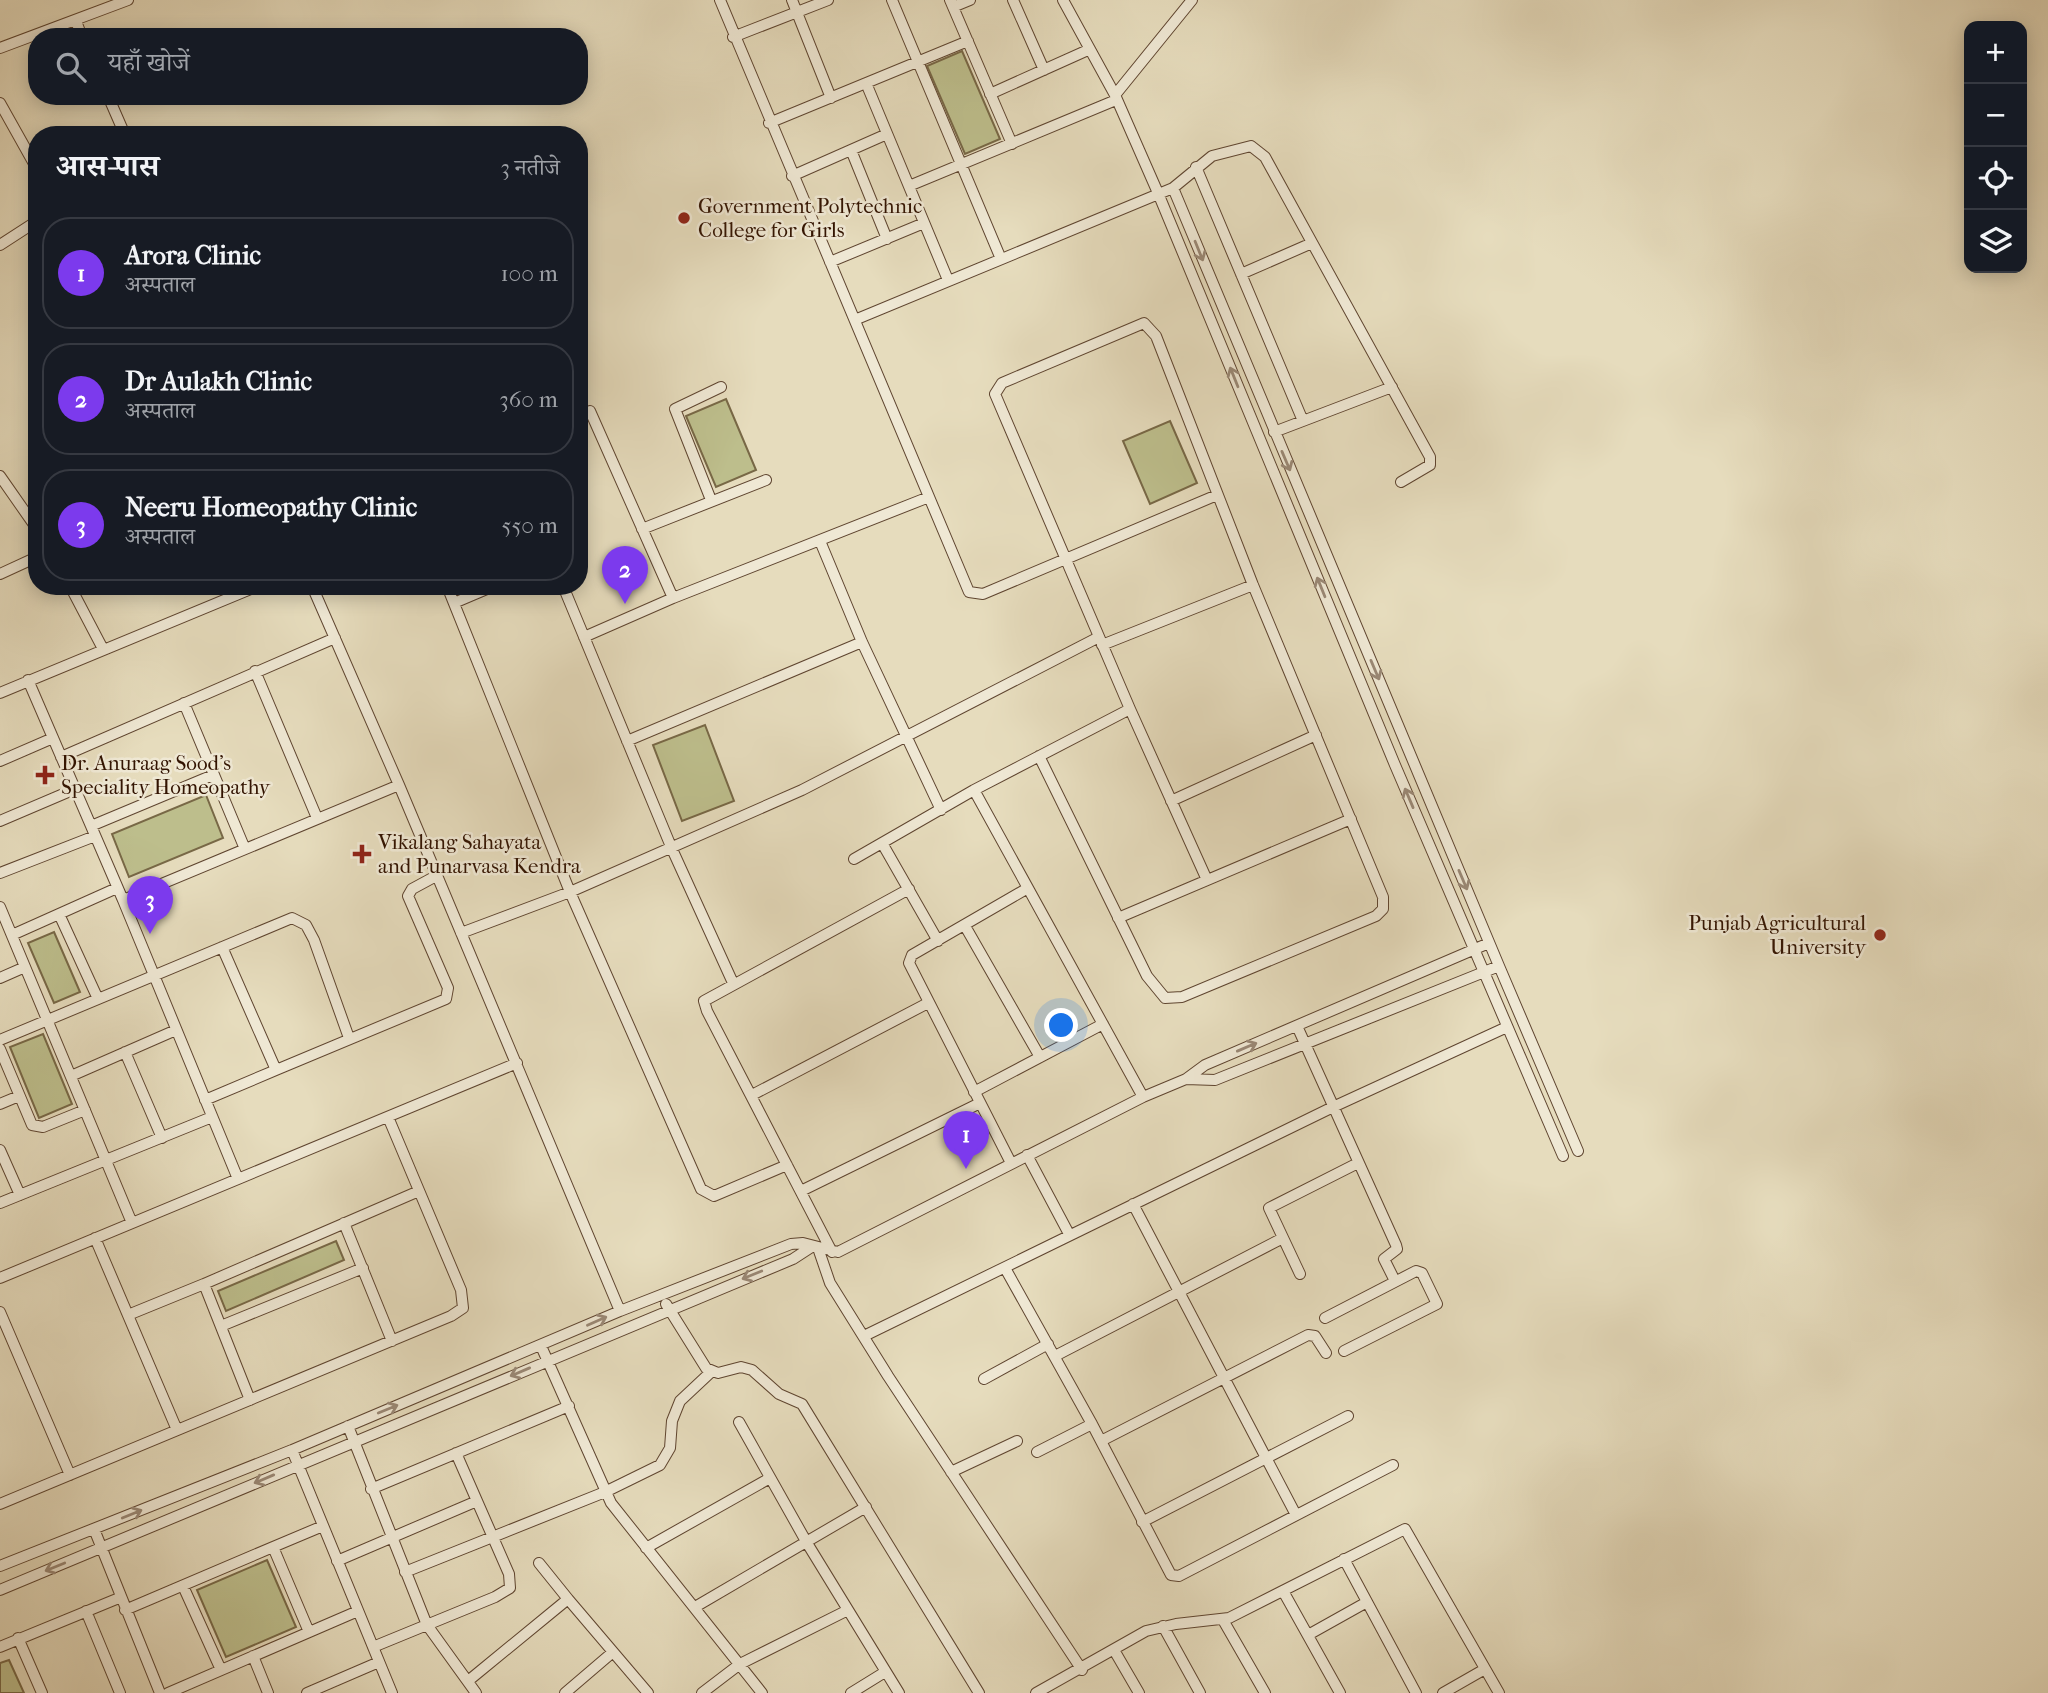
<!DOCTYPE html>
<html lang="hi">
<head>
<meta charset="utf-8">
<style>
	body { margin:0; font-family:"IM FELL French Canon","Noto Serif Devanagari",serif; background:#242831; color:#f1f3f6 }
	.controls { position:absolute; right:21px; top:21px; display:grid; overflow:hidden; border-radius:14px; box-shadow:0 4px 18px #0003 }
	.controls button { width:63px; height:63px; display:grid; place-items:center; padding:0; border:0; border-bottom:2px solid #363941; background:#171b24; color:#f1f3f6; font:35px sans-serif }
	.you { position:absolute; left:1062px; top:1026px; width:24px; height:24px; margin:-18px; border:5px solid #fff; border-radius:50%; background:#1a73e8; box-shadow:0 0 0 10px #1a73e833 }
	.badge { display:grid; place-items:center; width:46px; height:46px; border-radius:50%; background:#7c3aed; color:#fff; font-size:23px; font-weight:700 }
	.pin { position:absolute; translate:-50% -58px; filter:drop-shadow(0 2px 4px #0008) }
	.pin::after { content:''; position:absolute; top:37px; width:24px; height:21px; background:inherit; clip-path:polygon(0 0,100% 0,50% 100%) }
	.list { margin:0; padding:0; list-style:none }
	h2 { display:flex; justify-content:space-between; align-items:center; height:91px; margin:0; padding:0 28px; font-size:30px }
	h2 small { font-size:23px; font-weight:400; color:#9ea1a6 }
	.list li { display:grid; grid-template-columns:46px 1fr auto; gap:21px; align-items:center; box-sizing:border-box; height:112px; margin:0 14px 14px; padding:0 14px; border:2px solid #363941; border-radius:28px }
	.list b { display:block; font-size:26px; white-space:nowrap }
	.list p { margin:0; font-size:23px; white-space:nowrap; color:#9ea1a6 }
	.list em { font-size:23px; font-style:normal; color:#9ea1a6 }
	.icon { flex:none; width:38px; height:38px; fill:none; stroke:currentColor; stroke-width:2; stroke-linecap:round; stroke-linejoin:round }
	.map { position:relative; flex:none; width:2048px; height:1693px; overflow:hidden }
	.search { position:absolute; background:#171b24; box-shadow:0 4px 18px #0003; left:28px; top:28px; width:560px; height:77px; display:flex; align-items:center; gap:18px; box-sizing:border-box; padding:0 24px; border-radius:28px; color:#9ea1a6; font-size:26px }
	.panel { position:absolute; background:#171b24; box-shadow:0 4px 18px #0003; left:28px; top:126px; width:560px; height:469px; border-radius:28px }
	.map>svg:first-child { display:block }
	.green { fill:#bdbe8c; stroke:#786846; stroke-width:2 }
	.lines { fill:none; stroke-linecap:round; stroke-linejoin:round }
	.minor-casing { stroke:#5f4530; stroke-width:12 }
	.minor { stroke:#efe8d4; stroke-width:10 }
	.oneway { stroke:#9a8875 }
	.poi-dot { fill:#8f2418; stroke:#efe8d4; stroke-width:2.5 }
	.labels { text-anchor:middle; stroke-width:5; stroke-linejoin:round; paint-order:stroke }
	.poi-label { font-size:21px; fill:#321301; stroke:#efe8d4; text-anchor:start }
</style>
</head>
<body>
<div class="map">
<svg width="2048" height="1693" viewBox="0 0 2048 1693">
	<rect width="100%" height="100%" fill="#e6dcbd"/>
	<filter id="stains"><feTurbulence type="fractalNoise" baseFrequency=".00286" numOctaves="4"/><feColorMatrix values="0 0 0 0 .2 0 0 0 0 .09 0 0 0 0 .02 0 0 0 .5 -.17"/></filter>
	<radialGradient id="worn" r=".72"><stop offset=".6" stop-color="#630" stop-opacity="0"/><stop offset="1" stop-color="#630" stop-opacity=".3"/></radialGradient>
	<path class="green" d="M 962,51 L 1000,139 L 965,154 L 927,66 Z
		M 726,399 L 756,470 L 716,487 L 686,416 Z
		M 1170,421 L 1197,483 L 1150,504 L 1123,441 Z
		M 705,725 L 734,801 L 682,821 L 653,745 Z
		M 206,795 L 223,838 L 129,877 L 112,834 Z
		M 54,932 L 80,992 L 54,1003 L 28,943 Z
		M 43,1034 L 72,1104 L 39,1118 L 10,1047 Z
		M 336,1241 L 344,1260 L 226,1311 L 218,1291 Z
		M 267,1560 L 296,1627 L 226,1657 L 197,1590 Z
		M 9,1660 L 24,1693 L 0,1693 L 0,1663 Z"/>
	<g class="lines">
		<g class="minor-casing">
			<path id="minor" d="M 720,0 L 969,592 L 983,594 L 1217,495
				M 792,0 L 831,98
				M 892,0 L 1001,259
				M 950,0 L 1012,144
				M 1013,0 L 1044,70
				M 1063,0 L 1115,95 L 1158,193 L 1395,765 L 1563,1156
				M 953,7 L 970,0
				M 76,21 L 82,37
				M 733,37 L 828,0
				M 0,48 L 128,0
				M 866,83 L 948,280
				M 990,94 L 1088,50
				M 1115,95 L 1192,0
				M 108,96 L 125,135
				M 0,103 L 37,169
				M 769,123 L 968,41
				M 851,150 L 887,239
				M 1196,167 L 1303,421
				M 792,176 L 887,134
				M 909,186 L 1116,100
				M 1173,188 L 1499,966 L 1215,1080 L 1186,1079
				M 0,245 L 37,221
				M 830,262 L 924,223
				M 1241,274 L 1312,243
				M 857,319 L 1173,188 L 1212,156 L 1251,146 L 1265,157 L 1430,457 L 1430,465 L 1401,482
				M 590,411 L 673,598
				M 1274,432 L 1392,387
				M 0,476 L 37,529
				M 711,500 L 675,409 L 721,387
				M 642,529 L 766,480
				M 820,541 L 862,642 L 941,810
				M 0,574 L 37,557
				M 70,586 L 103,649
				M 312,586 L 399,785 L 620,1311
				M 447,586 L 570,892 L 701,1189 L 714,1196 L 787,1165
				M 563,586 L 672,849 L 733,983
				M 454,603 L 494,586
				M 584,637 L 673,598 L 929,497
				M 1102,645 L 1253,585
				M 255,671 L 317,818
				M 28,680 L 123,900 L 399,785
				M 0,693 L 258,586
				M 184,703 L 245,849
				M 627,741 L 862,642
				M 1039,756 L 1147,976 L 1165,998 L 1182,997 L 1376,916 L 1383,909 L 1383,897 L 1253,585 L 1156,336 L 1144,323 L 1002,383 L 995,394 L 1130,709 L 1207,880
				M 61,757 L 335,638
				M 0,761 L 53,738
				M 974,790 L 1143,1097
				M 1171,801 L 1316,735
				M 0,821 L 75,789
				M 91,826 L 213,775
				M 882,843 L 938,941
				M 854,859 L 974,790 L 1130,709
				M 0,873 L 95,836
				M 123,900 L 238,1179
				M 0,907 L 132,1223
				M 59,914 L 98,999
				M 1118,918 L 1351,819
				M 965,926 L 1040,1057
				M 461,933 L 570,892 L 802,790 L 1099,637
				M 12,935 L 117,888
				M 222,947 L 276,1070 L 446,999 L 448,988 L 408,896 L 412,889 L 436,876
				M 1499,966 L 1578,1151
				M 0,978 L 25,967
				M 1297,1026 L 1396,1245 L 1397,1249 L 1384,1259 L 1395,1281
				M 0,1040 L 292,918 L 306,925 L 314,940 L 349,1038
				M 0,1049 L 32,1125 L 43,1127 L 85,1110
				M 125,1052 L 162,1138
				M 71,1076 L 176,1030
				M 974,1092 L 1103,1024
				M 752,1095 L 928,1003
				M 205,1100 L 276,1070
				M 0,1104 L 19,1096
				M 0,1150 L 20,1195
				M 1027,1155 L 1069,1234
				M 1011,1163 L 909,963 L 912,955 L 1028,888
				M 801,1191 L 980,1103
				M 0,1203 L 212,1117
				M 1133,1204 L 1296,1515
				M 344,1223 L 392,1341
				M 95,1238 L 177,1430
				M 818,1248 L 830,1283 L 888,1376 L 1082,1670
				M 832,1252 L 707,1011 L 704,1001 L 909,889
				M 1005,1268 L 1092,1424 L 1171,1575 L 1179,1576 L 1393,1465
				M 1300,1274 L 1269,1208 L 1358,1163
				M 0,1278 L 517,1063
				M 204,1284 L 419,1191
				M 666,1304 L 706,1368 L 718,1373 L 741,1367 L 752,1370 L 779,1394 L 802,1404 L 979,1693
				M 0,1312 L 70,1475
				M 128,1315 L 204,1284 L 250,1400
				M 1325,1318 L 1416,1271 L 1422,1273 L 1437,1304 L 1344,1351
				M 221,1326 L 363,1268
				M 864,1336 L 1333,1107 L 1507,1027
				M 541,1346 L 611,1503 L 762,1693
				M 1055,1356 L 1281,1239
				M 984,1379 L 1048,1344
				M 739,1422 L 807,1543 L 899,1693
				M 348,1426 L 427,1625 L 476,1693
				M 1101,1441 L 1308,1335 L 1315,1336 L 1326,1353
				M 292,1450 L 392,1693
				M 1037,1452 L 1092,1424
				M 951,1472 L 1017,1441
				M 371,1489 L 569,1406
				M 0,1504 L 451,1316 L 463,1308 L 461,1290 L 388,1117
				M 1142,1522 L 1348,1416
				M 94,1529 L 160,1693
				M 273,1547 L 323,1526
				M 646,1548 L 770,1478
				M 1344,1559 L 1416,1693
				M 337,1561 L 477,1501 L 456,1453
				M 0,1566 L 292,1450 L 620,1311 L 791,1244 L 803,1243 L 838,1252 L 1143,1097 L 1186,1079 L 1205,1065 L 1489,943
				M 405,1572 L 605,1492 L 660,1465 L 670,1448 L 672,1421 L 680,1401 L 712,1371
				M 183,1586 L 221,1670
				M 0,1590 L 793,1259 L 813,1246
				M 1283,1591 L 1340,1693
				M 568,1599 L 648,1693
				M 695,1607 L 866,1507
				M 125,1610 L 273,1547 L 309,1632
				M 86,1611 L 120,1693
				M 1223,1620 L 1265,1693
				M 1163,1626 L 1200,1693
				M 1308,1635 L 1367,1602
				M 18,1638 L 42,1693
				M 0,1647 L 119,1598
				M 373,1647 L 495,1597 L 510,1588 L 509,1574 L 477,1501
				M 1114,1650 L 1139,1693
				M 253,1656 L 268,1693
				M 468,1681 L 568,1599 L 539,1563
				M 168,1693 L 358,1611
				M 307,1693 L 379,1662
				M 565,1693 L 613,1652
				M 702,1693 L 740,1664 L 848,1610
				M 851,1693 L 885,1672
				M 1036,1693 L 1146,1631 L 1176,1624 L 1229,1618 L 1405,1529 L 1499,1693
				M 1443,1693 L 1485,1669"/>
		</g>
		<use href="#minor" class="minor"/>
	</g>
	<defs><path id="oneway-shaft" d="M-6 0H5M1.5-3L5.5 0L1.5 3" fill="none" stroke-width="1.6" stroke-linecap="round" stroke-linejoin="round" transform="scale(1.75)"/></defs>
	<g class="oneway">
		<use href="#oneway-shaft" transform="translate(1199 251) rotate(68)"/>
		<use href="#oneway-shaft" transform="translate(1234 377) rotate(-112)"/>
		<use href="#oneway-shaft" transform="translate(1286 461) rotate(67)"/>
		<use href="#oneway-shaft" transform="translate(1321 587) rotate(-112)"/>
		<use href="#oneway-shaft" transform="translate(1375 670) rotate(67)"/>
		<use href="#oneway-shaft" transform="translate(1409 798) rotate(-113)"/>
		<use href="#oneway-shaft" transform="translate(1463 880) rotate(67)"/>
		<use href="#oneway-shaft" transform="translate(1247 1047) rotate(-23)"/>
		<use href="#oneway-shaft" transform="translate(752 1275) rotate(158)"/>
		<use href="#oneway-shaft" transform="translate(597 1321) rotate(-24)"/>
		<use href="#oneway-shaft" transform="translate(520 1372) rotate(157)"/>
		<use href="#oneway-shaft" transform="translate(388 1409) rotate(-22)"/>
		<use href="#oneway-shaft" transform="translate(264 1479) rotate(157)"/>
		<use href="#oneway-shaft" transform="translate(132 1514) rotate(-22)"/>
		<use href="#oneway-shaft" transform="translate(55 1567) rotate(158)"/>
	</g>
	<g class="poi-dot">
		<circle cx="684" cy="218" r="7"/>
		<path d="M41.5 764.5h7v7h7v7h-7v7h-7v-7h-7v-7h7z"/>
		<path d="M358.5 843.5h7v7h7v7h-7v7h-7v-7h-7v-7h7z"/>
		<circle cx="1880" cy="935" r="7"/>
	</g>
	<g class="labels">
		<g class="poi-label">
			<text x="698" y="213">Government Polytechnic<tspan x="698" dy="24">College for Girls</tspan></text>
			<text x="61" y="770">Dr. Anuraag Sood's<tspan x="61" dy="24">Speciality Homeopathy</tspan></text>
			<text x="378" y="849">Vikalang Sahayata<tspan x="378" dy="24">and Punarvasa Kendra</tspan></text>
			<text x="1866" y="930" text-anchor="end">Punjab Agricultural<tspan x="1866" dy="24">University</tspan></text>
		</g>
	</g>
	<rect width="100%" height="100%" filter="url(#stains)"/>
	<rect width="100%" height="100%" fill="url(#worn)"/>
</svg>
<div class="controls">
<button>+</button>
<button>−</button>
<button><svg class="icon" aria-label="locate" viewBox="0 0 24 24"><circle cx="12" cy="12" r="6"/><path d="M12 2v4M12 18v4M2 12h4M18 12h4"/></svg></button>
<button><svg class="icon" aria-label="layers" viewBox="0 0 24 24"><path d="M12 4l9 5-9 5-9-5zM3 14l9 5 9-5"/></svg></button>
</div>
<div class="you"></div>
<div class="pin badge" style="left:966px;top:1169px">1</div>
<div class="pin badge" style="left:625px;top:604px">2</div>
<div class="pin badge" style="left:150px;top:934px">3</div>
<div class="search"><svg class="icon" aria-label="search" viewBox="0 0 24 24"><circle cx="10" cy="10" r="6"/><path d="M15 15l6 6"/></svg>यहाँ खोजें</div>
<section class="panel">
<h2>आस-पास<small>3 नतीजे</small></h2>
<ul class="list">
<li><span class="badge">1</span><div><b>Arora Clinic</b><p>अस्पताल</p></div><em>100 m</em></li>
<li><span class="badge">2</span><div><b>Dr Aulakh Clinic</b><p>अस्पताल</p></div><em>360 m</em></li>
<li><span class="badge">3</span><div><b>Neeru Homeopathy Clinic</b><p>अस्पताल</p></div><em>550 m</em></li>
</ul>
</section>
</div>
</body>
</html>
